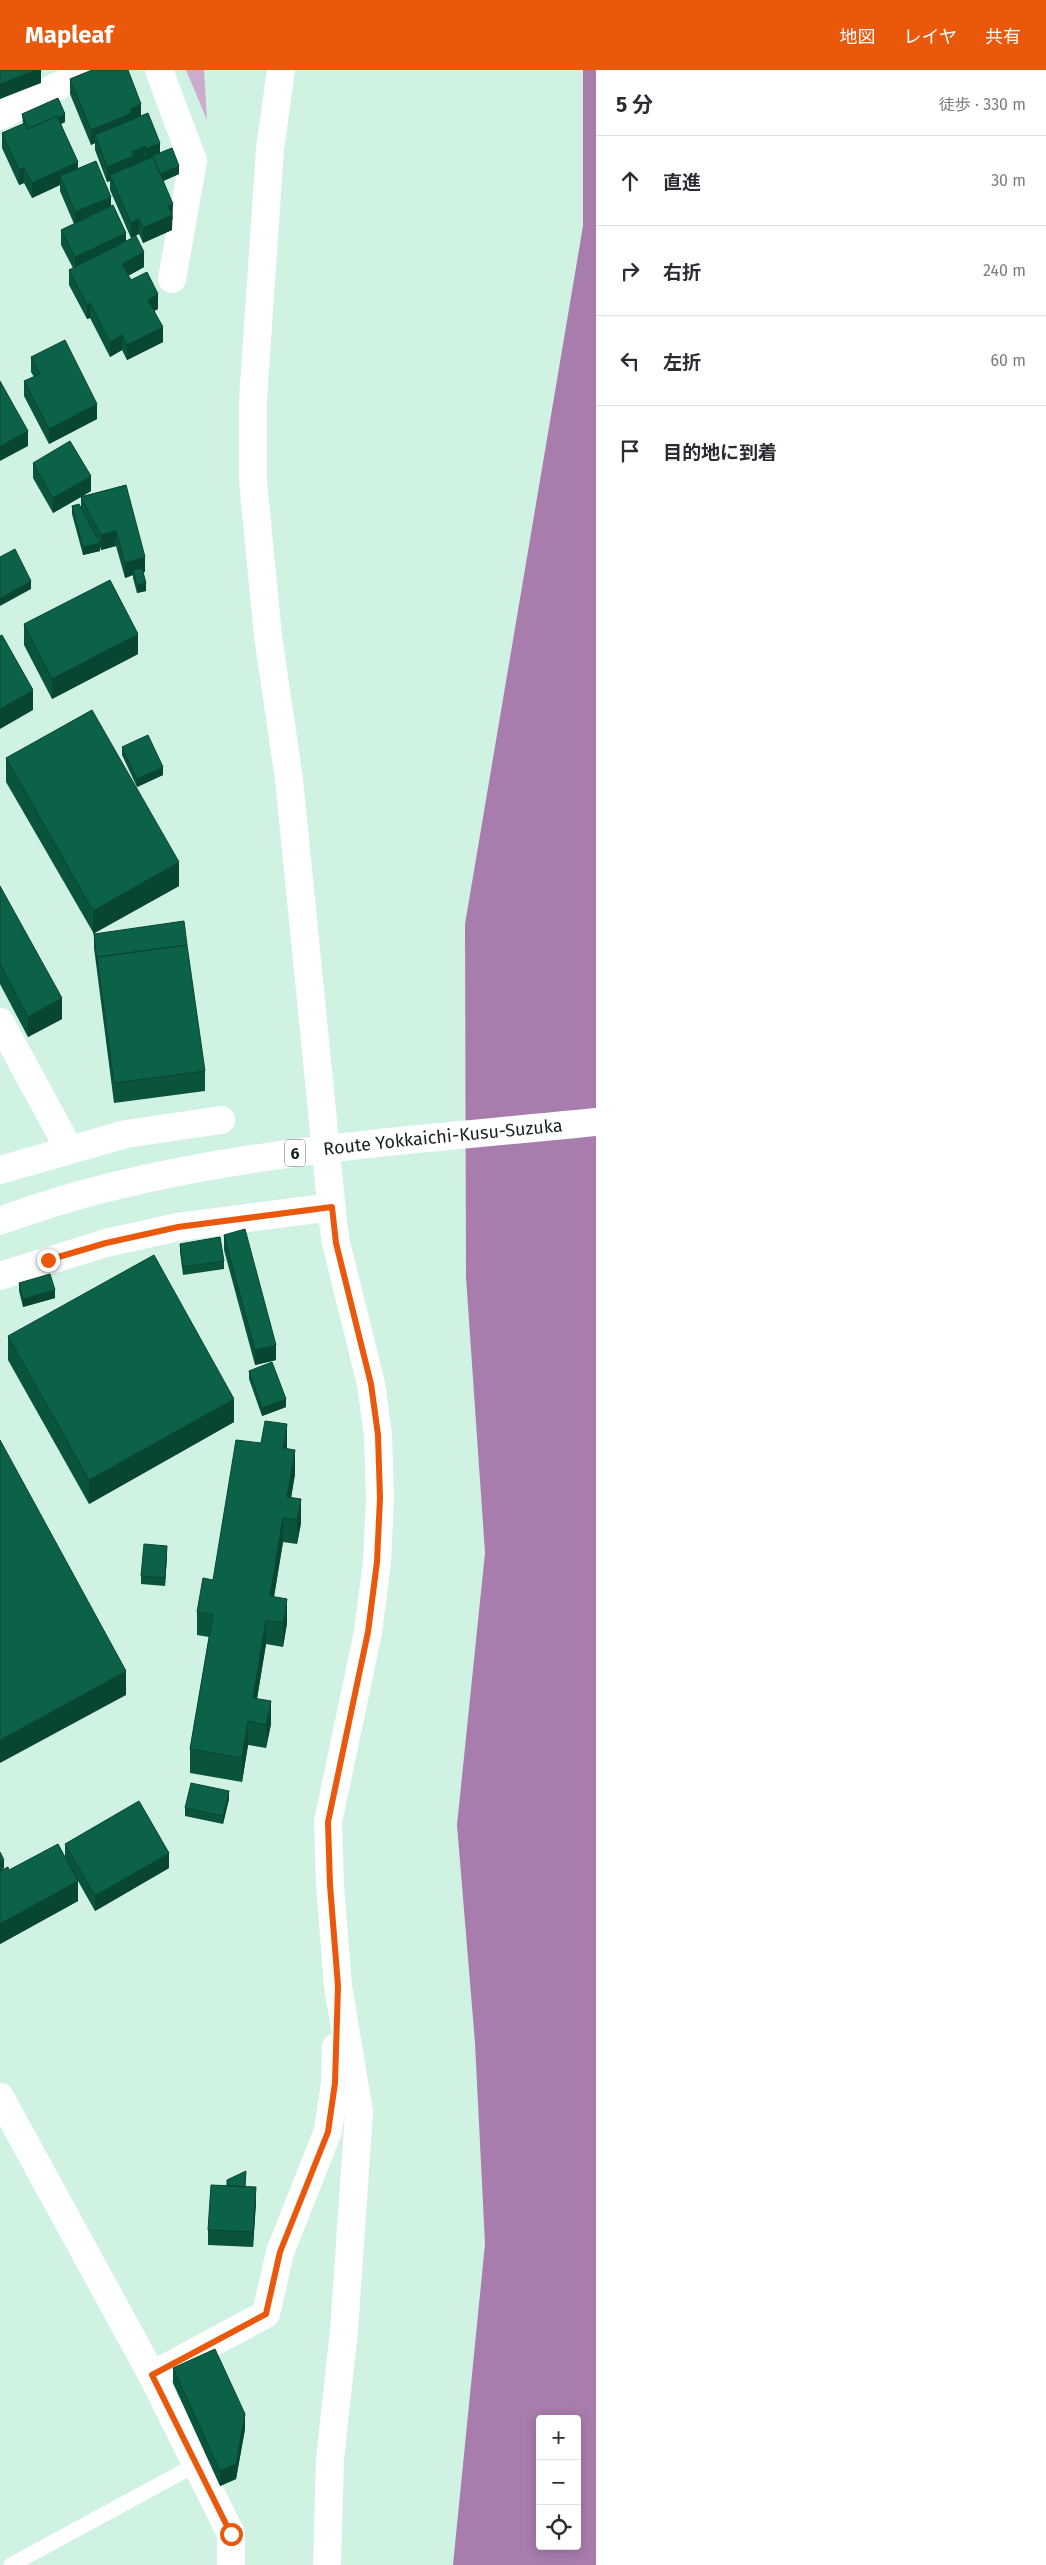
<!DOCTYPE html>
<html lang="ja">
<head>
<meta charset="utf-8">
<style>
	body { margin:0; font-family:"Fira Sans","Noto Sans JP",sans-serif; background:#f2f2f3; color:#2b2b33 }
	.controls { position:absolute; right:15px; bottom:15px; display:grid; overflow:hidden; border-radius:5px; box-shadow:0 2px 12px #0003 }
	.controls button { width:45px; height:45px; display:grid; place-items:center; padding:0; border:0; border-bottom:1px solid #e1e1e2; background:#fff; color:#2b2b33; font:25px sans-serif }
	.stop { position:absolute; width:15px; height:15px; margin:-11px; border:4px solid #ea580c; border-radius:50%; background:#fff }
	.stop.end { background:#ea580c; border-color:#fff; box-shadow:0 1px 5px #0008 }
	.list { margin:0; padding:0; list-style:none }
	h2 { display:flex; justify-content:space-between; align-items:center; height:65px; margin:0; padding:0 20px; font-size:21px }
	h2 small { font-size:16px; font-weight:400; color:#7c7c81 }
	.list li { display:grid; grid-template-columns:32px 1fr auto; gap:15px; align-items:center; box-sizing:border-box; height:90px; padding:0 20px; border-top:1px solid #e1e1e2 }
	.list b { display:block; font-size:19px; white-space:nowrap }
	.list em { font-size:16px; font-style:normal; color:#7c7c81 }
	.icon { flex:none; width:28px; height:28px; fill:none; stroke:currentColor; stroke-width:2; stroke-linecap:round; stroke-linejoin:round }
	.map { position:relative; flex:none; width:596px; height:2495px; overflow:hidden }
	header { display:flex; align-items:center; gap:30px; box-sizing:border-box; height:70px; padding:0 25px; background:#ea580c; color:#fff }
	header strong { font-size:24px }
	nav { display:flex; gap:28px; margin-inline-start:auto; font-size:18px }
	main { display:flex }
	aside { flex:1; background:#fff }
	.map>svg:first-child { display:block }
	.green { fill:#cbabce }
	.water { fill:#a87cad; fill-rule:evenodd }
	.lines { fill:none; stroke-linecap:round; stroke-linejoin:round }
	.service { stroke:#fff; stroke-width:15 }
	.minor { stroke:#fff; stroke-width:28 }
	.primary { stroke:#fff; stroke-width:28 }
	.wall { fill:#0a543e }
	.shaded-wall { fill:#084532 }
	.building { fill:#0c6248; stroke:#084532 }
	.route { stroke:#ea580c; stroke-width:6 }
	.labels { text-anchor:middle; stroke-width:5; stroke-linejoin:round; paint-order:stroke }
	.shield { fill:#fff; stroke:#5c6562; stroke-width:1 }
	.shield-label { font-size:16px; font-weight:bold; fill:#16231e }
	.street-label { font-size:18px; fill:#16231e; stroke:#fff }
</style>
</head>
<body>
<header>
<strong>Mapleaf</strong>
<nav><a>地図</a><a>レイヤ</a><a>共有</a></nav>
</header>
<main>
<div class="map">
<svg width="596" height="2495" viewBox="0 0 596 2495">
	<rect width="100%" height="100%" fill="#d0f2e2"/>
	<path class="green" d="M 186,0 L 204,0 L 207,50 Z"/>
	<path class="water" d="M 583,0 L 596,0 L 596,2495 L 453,2495 L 485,2174 L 475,1973 L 457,1755 L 485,1483 L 466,1207 L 465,854 L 583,156 ZM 540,2349 L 577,2349 L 577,2476 L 540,2476 Z"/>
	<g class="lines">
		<path class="service" d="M 11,2495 L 197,2394"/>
		<path class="minor" d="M 159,0 L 193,91 L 172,209
			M 281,0 L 270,79 L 253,330 L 253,411 L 268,566 L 289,709 L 333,1152 L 336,1173 L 371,1314 L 378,1365 L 380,1428 L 377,1492 L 368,1562 L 328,1752 L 330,1815 L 338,1916 L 359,2042 L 344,2261 L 330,2389 L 327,2495
			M 0,46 L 89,0
			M 0,952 L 69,1079
			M 0,1100 L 126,1064 L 221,1050
			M 0,1206 L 106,1173 L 178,1157 L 332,1137
			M 0,2027 L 152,2305
			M 231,2495 L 231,2464 L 152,2305 L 266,2244 L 280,2182 L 328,2061 L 335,2013 L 336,1977"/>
		<path class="primary" id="s1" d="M 0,1151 C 183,1082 402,1072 596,1052"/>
	</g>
	<path class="wall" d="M 70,9 L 141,46 L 160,83 L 179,104 L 163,111 L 173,149 L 172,150 L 172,160 L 143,173 L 139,164 L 131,168 L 110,120 L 110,111 L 107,112 L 95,80 L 95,73 L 91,75 L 70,24 Z
		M 22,44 L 65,52 L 61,54 L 78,98 L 111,136 L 126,171 L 144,197 L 128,206 L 131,210 L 158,239 L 154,241 L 163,272 L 127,290 L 122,280 L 110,287 L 90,248 L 87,249 L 69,215 L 69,200 L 73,198 L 61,175 L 61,160 L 74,154 L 60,121 L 60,115 L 32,128 L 24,113 L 19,115 L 2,78 L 2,63 L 23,54 Z
		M 31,287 L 97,349 L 49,374 L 24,326 L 24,311 L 34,307 L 31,302 Z
		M 33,393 L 91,421 L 83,426 L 126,415 L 145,502 L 143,502 L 146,521 L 137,523 L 133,508 L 133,505 L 125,508 L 116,476 L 101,480 L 100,477 L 100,481 L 83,485 L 72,444 L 72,436 L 81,437 L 81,427 L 53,443 L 33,408 Z
		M 24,554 L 138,584 L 52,629 L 24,575 Z
		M 122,677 L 163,705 L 137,717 L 122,685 Z
		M 6,688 L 179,816 L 94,863 L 205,1001 L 205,1021 L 114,1033 L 94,878 L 94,864 L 6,712 Z
		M 0,816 L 62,949 L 28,967 L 0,914 Z
		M 224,1165 L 276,1290 L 255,1295 L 224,1180 Z
		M 180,1174 L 224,1191 L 224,1199 L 183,1205 L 180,1182 Z
		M 19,1213 L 55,1228 L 23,1237 L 19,1221 Z
		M 8,1266 L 234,1352 L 89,1434 L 8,1290 Z
		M 249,1301 L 286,1337 L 262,1346 L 249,1309 Z
		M 287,1379 L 295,1404 L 291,1428 L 301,1453 L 297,1474 L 283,1472 L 274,1527 L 287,1553 L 283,1577 L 266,1574 L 257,1629 L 271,1654 L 266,1678 L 248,1675 L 242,1712 L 190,1703 L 190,1679 L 209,1567 L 197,1565 L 197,1542 Z
		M 167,1484 L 165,1516 L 141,1514 L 141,1506 Z
		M 229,1729 L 223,1754 L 185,1746 L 185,1738 Z
		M 65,1774 L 169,1798 L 95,1841 L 78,1811 L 78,1831 L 0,1874 L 0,1782 L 4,1798 L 3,1798 L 3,1799 L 9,1800 L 65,1787 Z
		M 245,2117 L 256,2132 L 253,2177 L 208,2175 L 208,2160 Z
		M 173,2298 L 245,2359 L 236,2409 L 220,2416 L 173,2313 Z"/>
	<path class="shaded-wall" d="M 35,0 L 41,0 L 41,13 L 0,29 L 0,14 Z
		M 141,34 L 141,49 L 95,65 L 95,73 L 91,75 L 91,60 L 130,39 Z
		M 65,44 L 65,52 L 29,68 L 29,60 Z
		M 160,73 L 160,88 L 152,86 L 152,92 L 146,94 L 146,79 Z
		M 145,76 L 145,91 L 110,105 L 110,111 L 107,112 L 107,97 L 132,82 Z
		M 78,92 L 78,107 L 60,106 L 60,115 L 32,128 L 32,113 Z
		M 179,96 L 179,104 L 159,113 L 159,104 Z
		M 24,98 L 24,113 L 19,115 L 19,100 Z
		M 111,127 L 111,142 L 75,157 L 75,142 Z
		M 173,134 L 172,160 L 143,173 L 143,158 L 168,136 Z
		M 139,149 L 139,164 L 131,168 L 131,153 Z
		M 126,163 L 126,177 L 75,202 L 75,187 Z
		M 144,182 L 144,197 L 122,209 L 122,194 Z
		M 158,224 L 158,239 L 148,244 L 148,230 Z
		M 90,233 L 90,248 L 87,249 L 87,235 Z
		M 163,257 L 163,272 L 127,290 L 127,275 Z
		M 122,265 L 122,280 L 110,287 L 110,272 Z
		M 97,334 L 97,349 L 49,374 L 49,359 Z
		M 28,361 L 28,376 L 0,391 L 0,376 Z
		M 91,406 L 91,421 L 53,443 L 53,428 Z
		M 116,461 L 116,476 L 101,480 L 101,465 Z
		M 100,473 L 100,481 L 83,485 L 83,477 Z
		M 145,487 L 145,502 L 134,505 L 133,500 L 133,505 L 125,508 L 125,493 Z
		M 31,511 L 31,519 L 0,536 L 0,528 Z
		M 146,513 L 146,521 L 137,523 L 137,515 Z
		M 138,564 L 138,584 L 52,629 L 52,609 Z
		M 33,620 L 33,640 L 0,659 L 0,639 Z
		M 163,697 L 163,705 L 137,717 L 137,709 Z
		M 179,792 L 179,816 L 93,864 L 93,841 Z
		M 62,928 L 62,949 L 28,967 L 28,947 Z
		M 55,1220 L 55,1228 L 23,1237 L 23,1229 Z
		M 276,1275 L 276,1290 L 255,1295 L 255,1280 Z
		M 234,1329 L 234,1352 L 89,1434 L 89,1410 Z
		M 286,1329 L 286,1337 L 262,1346 L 262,1338 Z
		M 287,1354 L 287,1378 L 283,1402 L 283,1378 Z
		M 295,1380 L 295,1404 L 287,1451 L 287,1427 Z
		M 301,1429 L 301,1453 L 297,1474 L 297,1450 Z
		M 283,1448 L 283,1472 L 270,1550 L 270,1526 Z
		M 167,1476 L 167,1484 L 165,1516 L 165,1508 Z
		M 287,1529 L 287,1553 L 283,1577 L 283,1553 Z
		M 266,1550 L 266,1574 L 253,1652 L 253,1628 Z
		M 126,1601 L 126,1625 L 0,1693 L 0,1670 Z
		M 271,1631 L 271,1654 L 266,1678 L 266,1655 Z
		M 248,1651 L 248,1675 L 242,1712 L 242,1688 Z
		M 229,1721 L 229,1729 L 223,1754 L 223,1746 Z
		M 169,1783 L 169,1798 L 95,1841 L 95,1826 Z
		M 4,1790 L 4,1798 L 0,1800 L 0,1792 Z
		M 78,1811 L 78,1831 L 0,1874 L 0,1854 Z
		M 256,2117 L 256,2132 L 253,2177 L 253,2162 Z
		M 245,2344 L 245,2359 L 236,2409 L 220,2416 L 220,2401 Z"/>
	<path class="building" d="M 0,0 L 35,0 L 0,14 Z
		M 92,0 L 128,0 L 141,34 L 130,39 L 132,43 L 91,60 L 70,9 Z
		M 58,28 L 65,44 L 58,48 L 57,46 L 28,59 L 22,44 Z
		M 148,43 L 160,73 L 146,79 L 145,76 L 132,82 L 134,86 L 107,97 L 95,65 Z
		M 57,46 L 78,92 L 32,113 L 24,98 L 19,100 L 2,63 L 25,53 L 28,59 Z
		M 172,78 L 179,96 L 160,104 L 153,87 L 152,88 L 152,86 Z
		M 153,87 L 173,134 L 168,136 L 172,145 L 143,158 L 139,149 L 131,153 L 110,105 Z
		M 96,91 L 111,127 L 75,142 L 60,106 Z
		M 113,135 L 126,163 L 75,187 L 61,160 Z
		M 136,166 L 144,182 L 122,194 L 131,210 L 147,202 L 158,224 L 148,230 L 163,257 L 127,275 L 122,265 L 110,272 L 90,233 L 87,235 L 69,200 Z
		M 65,270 L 97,334 L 49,359 L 24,311 L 40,304 L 31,287 Z
		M 0,311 L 28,361 L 0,376 Z
		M 70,371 L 91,406 L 53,428 L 33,393 Z
		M 126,415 L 145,487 L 125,493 L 116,461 L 101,465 L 81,427 Z
		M 79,434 L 100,473 L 83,477 L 72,436 Z
		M 15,479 L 31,511 L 0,528 L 0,487 Z
		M 142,498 L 146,513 L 137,515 L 133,500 Z
		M 110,510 L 138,564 L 52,609 L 24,554 Z
		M 2,565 L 33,620 L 0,639 L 0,566 Z
		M 92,640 L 179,792 L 93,841 L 6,688 Z
		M 148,665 L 163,697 L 137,709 L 122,677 Z
		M 0,816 L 62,928 L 28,947 L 0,894 Z
		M 184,851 L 187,875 L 97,887 L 97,892 L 94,864 Z
		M 187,875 L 205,1001 L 114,1013 L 97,887 Z
		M 245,1159 L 276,1275 L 255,1280 L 224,1165 Z
		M 220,1167 L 224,1191 L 183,1197 L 180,1174 Z
		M 154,1185 L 234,1329 L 89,1410 L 8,1266 Z
		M 50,1204 L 55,1220 L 23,1229 L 19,1213 Z
		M 272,1292 L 286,1329 L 262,1338 L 249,1301 Z
		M 265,1351 L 287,1354 L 283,1378 L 295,1380 L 287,1427 L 301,1429 L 297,1450 L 283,1448 L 270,1526 L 287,1529 L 283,1553 L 266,1550 L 253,1628 L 271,1631 L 266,1655 L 248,1651 L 242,1688 L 190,1679 L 213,1544 L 197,1542 L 203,1508 L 213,1510 L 236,1370 L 261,1373 Z
		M 0,1370 L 126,1601 L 0,1670 Z
		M 144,1474 L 167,1476 L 165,1508 L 141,1506 Z
		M 191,1713 L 229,1721 L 223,1746 L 185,1738 Z
		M 139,1731 L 169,1783 L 95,1826 L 65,1774 Z
		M 58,1774 L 78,1811 L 0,1854 L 0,1801 L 8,1797 L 9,1800 Z
		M 0,1782 L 4,1790 L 0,1792 Z
		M 0,1794 L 3,1799 L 0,1801 Z
		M 246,2101 L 245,2117 L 227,2116 L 227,2110 Z
		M 211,2115 L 256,2117 L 253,2162 L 208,2160 Z
		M 215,2279 L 245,2344 L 236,2394 L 220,2401 L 173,2298 Z"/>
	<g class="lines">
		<path class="route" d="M 48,1190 L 106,1173 L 178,1157 L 332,1137 L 336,1173 L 371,1314 L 378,1365 L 380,1428 L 377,1492 L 368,1562 L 328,1752 L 330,1815 L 338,1916 L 335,2013 L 328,2062 L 280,2182 L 266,2244 L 152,2305 L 231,2464"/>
	</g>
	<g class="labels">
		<rect class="shield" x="285" y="1069.5" width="20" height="27" rx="4"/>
		<g class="shield-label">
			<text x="295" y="1089">6</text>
		</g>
		<g class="street-label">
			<text dy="6" stroke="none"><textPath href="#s1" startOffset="452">Route Yokkaichi-Kusu-Suzuka</textPath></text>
		</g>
	</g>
</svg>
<div class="controls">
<button>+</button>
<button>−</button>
<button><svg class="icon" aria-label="locate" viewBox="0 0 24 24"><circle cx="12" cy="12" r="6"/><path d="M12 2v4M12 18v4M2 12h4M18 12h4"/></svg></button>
</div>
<div class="stop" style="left:231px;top:2464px"></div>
<div class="stop end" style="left:48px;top:1190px"></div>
</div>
<aside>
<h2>5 分<small>徒歩 · 330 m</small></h2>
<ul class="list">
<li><svg class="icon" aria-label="ahead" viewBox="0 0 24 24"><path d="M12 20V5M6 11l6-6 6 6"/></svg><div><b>直進</b></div><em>30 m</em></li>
<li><svg class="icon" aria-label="right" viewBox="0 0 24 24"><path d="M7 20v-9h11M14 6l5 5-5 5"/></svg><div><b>右折</b></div><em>240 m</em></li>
<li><svg class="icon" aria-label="left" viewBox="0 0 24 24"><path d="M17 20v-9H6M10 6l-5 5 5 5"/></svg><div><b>左折</b></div><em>60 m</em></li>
<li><svg class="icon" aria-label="arrive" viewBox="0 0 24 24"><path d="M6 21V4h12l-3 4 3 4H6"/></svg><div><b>目的地に到着</b></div></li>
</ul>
</aside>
</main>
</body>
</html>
